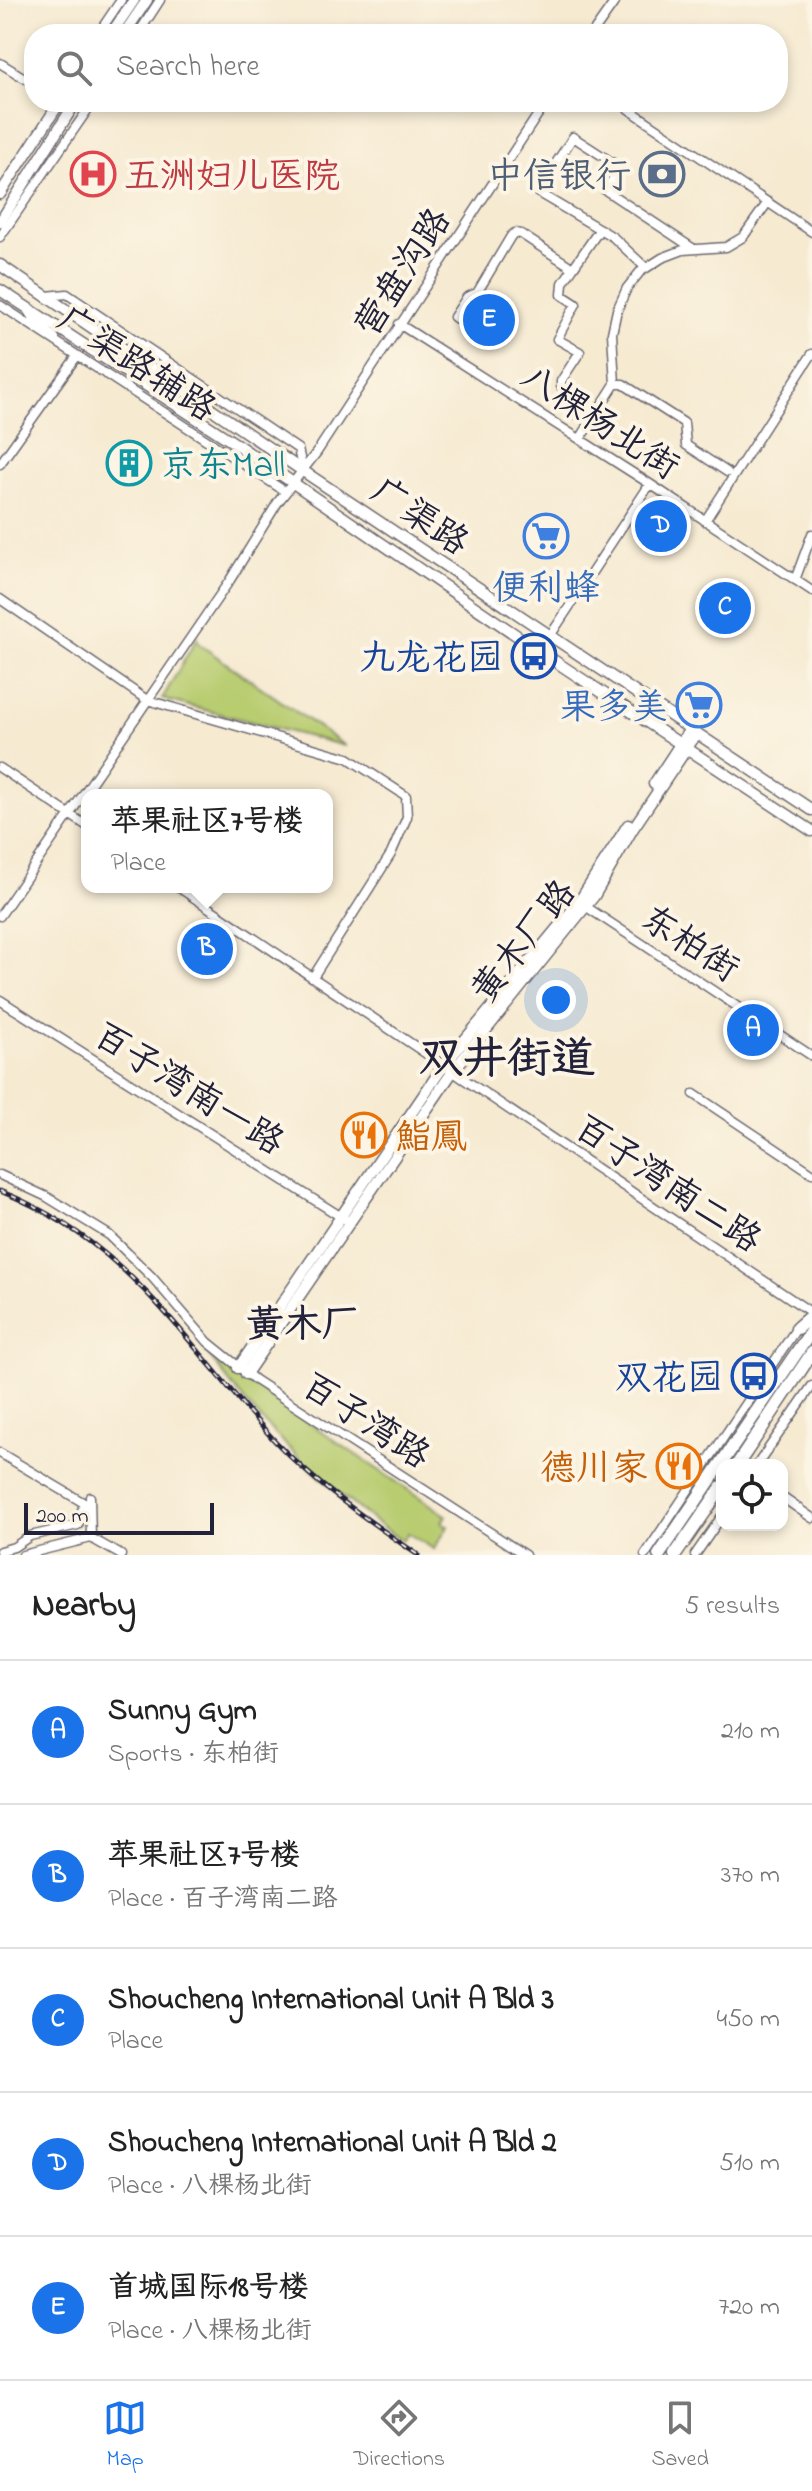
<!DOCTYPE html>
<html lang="en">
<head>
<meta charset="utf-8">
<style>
	body { margin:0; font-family:"Indie Flower","LXGW WenKai TC",sans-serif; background:#f6f6f6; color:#222 }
	.controls { position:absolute; right:24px; bottom:24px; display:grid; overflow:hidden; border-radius:16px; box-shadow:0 4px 12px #0003 }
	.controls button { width:72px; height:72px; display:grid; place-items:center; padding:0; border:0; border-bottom:2px solid #e0e0e0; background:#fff; color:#222; font:40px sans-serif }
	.scale { position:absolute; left:24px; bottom:20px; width:190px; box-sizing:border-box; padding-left:8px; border:4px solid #22223b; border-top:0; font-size:22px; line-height:28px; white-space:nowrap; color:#22223b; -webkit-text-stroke:6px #fcf5e5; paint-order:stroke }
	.you { position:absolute; left:556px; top:1000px; width:28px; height:28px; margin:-20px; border:6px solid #fff; border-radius:50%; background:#1a73e8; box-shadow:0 0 0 12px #1a73e833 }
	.badge { display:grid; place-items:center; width:52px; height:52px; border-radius:50%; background:#1a73e8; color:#fff; font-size:26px; font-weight:700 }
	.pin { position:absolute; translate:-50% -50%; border:4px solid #fff; box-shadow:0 2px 8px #0006 }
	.popup { position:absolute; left:81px; top:789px; width:252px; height:104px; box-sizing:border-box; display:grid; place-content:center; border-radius:16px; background:#fff; filter:drop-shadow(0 2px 6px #0005); font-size:26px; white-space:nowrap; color:#767676 }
	.popup b { font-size:30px; color:#222 }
	.popup::after { content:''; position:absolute; left:50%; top:100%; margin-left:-16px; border:16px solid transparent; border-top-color:#fff }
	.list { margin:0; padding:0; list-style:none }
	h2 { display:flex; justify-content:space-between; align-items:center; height:104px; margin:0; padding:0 32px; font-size:34px }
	h2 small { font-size:26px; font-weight:400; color:#767676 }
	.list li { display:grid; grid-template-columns:52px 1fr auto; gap:24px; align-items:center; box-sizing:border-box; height:144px; padding:0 32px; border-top:2px solid #e0e0e0 }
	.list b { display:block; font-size:30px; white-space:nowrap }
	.list p { margin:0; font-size:26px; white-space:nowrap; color:#767676 }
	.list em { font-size:26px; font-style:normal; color:#767676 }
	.icon { flex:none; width:44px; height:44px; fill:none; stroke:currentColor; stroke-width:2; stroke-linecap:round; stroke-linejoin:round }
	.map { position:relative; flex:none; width:812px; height:1555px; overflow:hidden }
	.search { position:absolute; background:#fff; box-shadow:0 4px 12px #0003; left:24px; right:24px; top:24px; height:88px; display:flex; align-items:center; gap:20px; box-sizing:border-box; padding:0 28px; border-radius:32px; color:#767676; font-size:30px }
	.sheet { height:824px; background:#fff }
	nav { display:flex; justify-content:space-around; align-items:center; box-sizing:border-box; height:112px; border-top:2px solid #e0e0e0; background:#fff; font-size:22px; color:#767676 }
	nav a { display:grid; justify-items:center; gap:4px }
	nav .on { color:#1a73e8 }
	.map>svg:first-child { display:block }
	.green { fill:#b8cc6f; stroke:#6d7755; stroke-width:2 }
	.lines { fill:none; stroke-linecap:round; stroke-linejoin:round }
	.minor-casing { stroke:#6c6870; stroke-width:11 }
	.major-casing { stroke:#6c6870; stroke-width:13 }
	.highway-casing { stroke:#6c6870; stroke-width:15 }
	.minor { stroke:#fff; stroke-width:8 }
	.major { stroke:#fff; stroke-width:10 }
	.highway { stroke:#fff; stroke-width:12 }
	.rail-casing { stroke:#22223b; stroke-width:5 }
	.rail { stroke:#fcf5e5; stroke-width:2; stroke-dasharray:6; stroke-linecap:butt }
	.labels { text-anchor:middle; stroke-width:8; stroke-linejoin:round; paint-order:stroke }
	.health-label { font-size:36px; fill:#be3a42; stroke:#fcf5e5; text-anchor:start }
	.service-label { font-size:36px; fill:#4e5e75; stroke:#fcf5e5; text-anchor:end }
	.street-label { font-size:36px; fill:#22223b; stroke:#fcf5e5 }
	.culture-label { font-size:36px; fill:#0d838f; stroke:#fcf5e5; text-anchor:start }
	.shop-label { font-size:36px; fill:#366cbe; stroke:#fcf5e5 }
	.transit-label { font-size:36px; fill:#164399; stroke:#fcf5e5; text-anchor:end }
	.food-label { font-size:36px; fill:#c56008; stroke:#fcf5e5; text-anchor:start }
	.neighbourhood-label { font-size:38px; font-weight:bold; fill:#22223b; stroke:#fcf5e5 }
	.district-label { font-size:44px; font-weight:bold; fill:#22223b; stroke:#fcf5e5 }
</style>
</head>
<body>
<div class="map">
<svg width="812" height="1555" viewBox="0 0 812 1555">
	<rect width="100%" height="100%" fill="#fcf5e5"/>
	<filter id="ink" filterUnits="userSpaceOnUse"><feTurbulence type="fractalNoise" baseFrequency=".0125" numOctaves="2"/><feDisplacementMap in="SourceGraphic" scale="16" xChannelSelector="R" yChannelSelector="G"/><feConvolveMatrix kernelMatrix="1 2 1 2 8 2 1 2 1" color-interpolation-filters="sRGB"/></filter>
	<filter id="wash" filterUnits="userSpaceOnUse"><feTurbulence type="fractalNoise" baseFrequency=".006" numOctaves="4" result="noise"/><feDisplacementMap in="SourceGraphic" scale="32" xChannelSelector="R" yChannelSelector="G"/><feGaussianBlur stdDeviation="1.8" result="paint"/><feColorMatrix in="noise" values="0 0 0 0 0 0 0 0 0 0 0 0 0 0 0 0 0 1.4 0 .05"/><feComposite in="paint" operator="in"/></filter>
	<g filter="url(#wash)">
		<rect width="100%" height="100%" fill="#f6ead1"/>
		<path class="green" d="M 197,638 L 199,644 L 345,746 L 162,699 Z
			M 209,1350 L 250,1384 L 446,1515 L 442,1522 L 448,1526 L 434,1549 L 408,1533 L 402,1541 C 350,1505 300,1462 257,1415 C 238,1395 223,1373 206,1352 Z"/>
	</g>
	<g filter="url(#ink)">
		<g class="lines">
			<g class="minor-casing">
				<path id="minor" d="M 98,34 L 121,0
					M 138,34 L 160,0
					M 592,34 L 616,0
					M 0,63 L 34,84
					M 618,102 L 812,232
					M 0,237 L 93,102
					M 573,268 L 563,283 L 562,295 L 576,304 L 557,339 L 580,352 L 561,381 L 561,386 L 568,393 L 561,404 L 590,423
					M 646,268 L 613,237 L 537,192 L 573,137 L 621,168 L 605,190 L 694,249
					M 46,296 L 67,294 L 298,449 L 303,471
					M 0,305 L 286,492
					M 29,311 L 35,320 L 55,338
					M 399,324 L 650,484 L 812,591
					M 493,344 L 454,317 L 467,297 L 477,293 L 511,236 L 515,233 L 521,234 L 573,268 L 600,229
					M 615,384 L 623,384 L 684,423 L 686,445 L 727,472
					M 580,439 L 615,384 L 612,333 L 617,310 L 627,288 L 640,272 L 662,258 L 683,250 L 726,247 L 743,237 L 768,202
					M 0,464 L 77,356
					M 705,521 L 812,354
					M 795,580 L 812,534
					M 0,599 L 147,700 L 348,758 L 406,796 L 407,817 L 391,854 L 313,977
					M 550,636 L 650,484
					M 0,768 L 87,826
					M 178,887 L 809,1311
					M 582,904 L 812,1056
					M 0,916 L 230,580 L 278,502 L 317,452 L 546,102
					M 0,1000 L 346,1220
					M 694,1094 L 812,1173
					M 0,1175 L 47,1197 L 109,1235 L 152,1277 L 208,1342 L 255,1380 L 525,1555
					M 0,1453 L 84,1503 L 78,1525 L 30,1536 L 14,1547 L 0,1551
					M 757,1465 L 812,1386
					M 90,1497 L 91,1538 L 121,1555
					M 782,1497 L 812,1518
					M 23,1555 L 91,1538
					M 645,1555 L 798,1326
					M 695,1555 L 722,1516"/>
			</g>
			<g class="major-casing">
				<path id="major" d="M 111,34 L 134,0
					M 124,34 L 147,0
					M 0,194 L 60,102
					M 0,222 L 72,108 L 78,102
					M 0,265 L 303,471 L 812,810
					M 0,290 L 239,446 L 538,650 L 812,831
					M 654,784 L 690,729
					M 238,1368 L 444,1065 L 579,902 L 628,825
					M 246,1374 L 453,1071 L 594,896 L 632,830 L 697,733"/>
			</g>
			<g class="highway-casing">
				<path id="highway" d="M 797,1328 L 812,1315
					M 737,1465 L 812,1353
					M 659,1555 L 812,1330
					M 675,1555 L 722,1487"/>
			</g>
			<use href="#minor" class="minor"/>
			<use href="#major" class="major"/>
			<use href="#highway" class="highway"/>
			<g class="rail-casing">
				<path id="rail" d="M 0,1191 C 129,1242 186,1344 275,1441 C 317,1486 368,1520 418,1555"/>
			</g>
			<use href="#rail" class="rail"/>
		</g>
	</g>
	<defs>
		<g id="hospital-ring" transform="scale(2.3)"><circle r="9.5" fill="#fcf5e5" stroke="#e0444e" stroke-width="1.5"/><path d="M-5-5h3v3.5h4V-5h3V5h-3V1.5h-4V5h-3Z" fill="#e0444e"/></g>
		<g id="bank-ring" transform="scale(2.3)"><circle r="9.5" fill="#fcf5e5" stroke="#5c6f8a" stroke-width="1.5"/><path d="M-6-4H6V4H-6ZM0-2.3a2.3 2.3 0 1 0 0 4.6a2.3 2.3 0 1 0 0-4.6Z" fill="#5c6f8a"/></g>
		<g id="building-ring" transform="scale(2.3)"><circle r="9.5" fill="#fcf5e5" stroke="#0f9aa8" stroke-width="1.5"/><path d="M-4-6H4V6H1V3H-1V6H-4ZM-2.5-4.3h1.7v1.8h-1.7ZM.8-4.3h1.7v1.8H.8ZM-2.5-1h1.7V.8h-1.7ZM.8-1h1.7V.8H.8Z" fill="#0f9aa8"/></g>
		<g id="supermarket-ring" transform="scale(2.3)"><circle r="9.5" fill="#fcf5e5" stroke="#3f7fe0" stroke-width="1.5"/><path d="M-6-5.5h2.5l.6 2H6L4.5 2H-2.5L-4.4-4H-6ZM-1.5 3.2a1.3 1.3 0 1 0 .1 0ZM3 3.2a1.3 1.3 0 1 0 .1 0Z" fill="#3f7fe0"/></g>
		<g id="bus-ring" transform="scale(2.3)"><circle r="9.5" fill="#fcf5e5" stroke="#1a4fb4" stroke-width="1.5"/><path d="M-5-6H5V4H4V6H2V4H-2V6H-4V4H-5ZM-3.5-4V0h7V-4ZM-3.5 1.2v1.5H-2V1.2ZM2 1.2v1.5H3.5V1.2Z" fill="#1a4fb4"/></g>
		<g id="restaurant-ring" transform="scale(2.3)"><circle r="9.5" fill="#fcf5e5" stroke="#e8710a" stroke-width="1.5"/><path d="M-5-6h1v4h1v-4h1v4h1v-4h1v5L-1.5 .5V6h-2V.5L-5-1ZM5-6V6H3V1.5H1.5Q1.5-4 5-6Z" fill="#e8710a"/></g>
	</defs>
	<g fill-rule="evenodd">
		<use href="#hospital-ring" x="93" y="174"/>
		<use href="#bank-ring" x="662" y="174"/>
		<use href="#building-ring" x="129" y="463"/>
		<use href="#supermarket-ring" x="546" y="536"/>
		<use href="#bus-ring" x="534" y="656"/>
		<use href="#supermarket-ring" x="699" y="705"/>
		<use href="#restaurant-ring" x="364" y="1135"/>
		<use href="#bus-ring" x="754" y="1376"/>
		<use href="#restaurant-ring" x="679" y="1466"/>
	</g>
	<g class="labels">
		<g class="health-label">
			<text x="124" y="187">五洲妇儿医院</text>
		</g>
		<g class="service-label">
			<text x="631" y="187">中信银行</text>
		</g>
		<g class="street-label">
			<text transform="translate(401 271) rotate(-57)" y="13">营盘沟路</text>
			<text transform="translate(138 362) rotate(33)" y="13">广渠路辅路</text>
			<text transform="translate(601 420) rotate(33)" y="13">八棵杨北街</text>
			<text transform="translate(421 515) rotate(34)" y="13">广渠路</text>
			<text transform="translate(522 940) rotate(-52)" y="13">黄木厂路</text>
			<text transform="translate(691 942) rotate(33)" y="13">东柏街</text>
			<text transform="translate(190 1087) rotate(32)" y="13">百子湾南一路</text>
			<text transform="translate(669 1182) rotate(34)" y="13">百子湾南二路</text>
			<text transform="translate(367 1419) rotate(33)" y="13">百子湾路</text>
		</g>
		<g class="culture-label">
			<text x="160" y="476">京东Mall</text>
		</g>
		<g class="shop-label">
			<text x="546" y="599">便利蜂</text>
			<text x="668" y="718" text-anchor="end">果多美</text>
		</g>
		<g class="transit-label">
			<text x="503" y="669">九龙花园</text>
			<text x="723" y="1389">双花园</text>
		</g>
		<g class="food-label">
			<text x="395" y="1148">鮨鳳</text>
			<text x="648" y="1479" text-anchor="end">德川家</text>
		</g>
		<g class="neighbourhood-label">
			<text x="303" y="1336">黄木厂</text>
		</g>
		<g class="district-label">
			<text x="507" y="1072">双井街道</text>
		</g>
	</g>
</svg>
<div class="controls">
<button><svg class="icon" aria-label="locate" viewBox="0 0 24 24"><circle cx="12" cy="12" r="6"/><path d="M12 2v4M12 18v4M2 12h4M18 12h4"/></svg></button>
</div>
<div class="scale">200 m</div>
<div class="you"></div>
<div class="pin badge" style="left:753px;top:1030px">A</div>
<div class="pin badge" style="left:207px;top:949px">B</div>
<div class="popup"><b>苹果社区7号楼</b>Place</div>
<div class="pin badge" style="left:725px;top:608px">C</div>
<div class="pin badge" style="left:661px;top:526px">D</div>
<div class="pin badge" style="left:489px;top:320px">E</div>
<div class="search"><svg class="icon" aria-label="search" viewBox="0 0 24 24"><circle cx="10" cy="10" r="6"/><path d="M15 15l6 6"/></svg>Search here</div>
</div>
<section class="sheet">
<h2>Nearby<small>5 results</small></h2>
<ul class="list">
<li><span class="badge">A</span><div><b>Sunny Gym</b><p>Sports · 东柏街</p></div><em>210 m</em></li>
<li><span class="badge">B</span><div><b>苹果社区7号楼</b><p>Place · 百子湾南二路</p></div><em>370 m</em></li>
<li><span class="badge">C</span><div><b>Shoucheng International Unit A Bld 3</b><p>Place</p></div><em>450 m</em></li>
<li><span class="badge">D</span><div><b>Shoucheng International Unit A Bld 2</b><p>Place · 八棵杨北街</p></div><em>510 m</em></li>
<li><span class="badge">E</span><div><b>首城国际18号楼</b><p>Place · 八棵杨北街</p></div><em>720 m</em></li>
</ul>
</section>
<nav>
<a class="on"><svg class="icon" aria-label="map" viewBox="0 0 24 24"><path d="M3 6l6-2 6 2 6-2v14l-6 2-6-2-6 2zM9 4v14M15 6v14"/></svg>Map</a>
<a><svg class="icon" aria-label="directions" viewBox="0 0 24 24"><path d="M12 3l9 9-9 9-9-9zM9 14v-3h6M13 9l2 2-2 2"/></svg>Directions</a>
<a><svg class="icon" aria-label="saved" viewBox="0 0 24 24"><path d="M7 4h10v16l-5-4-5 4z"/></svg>Saved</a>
</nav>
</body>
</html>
